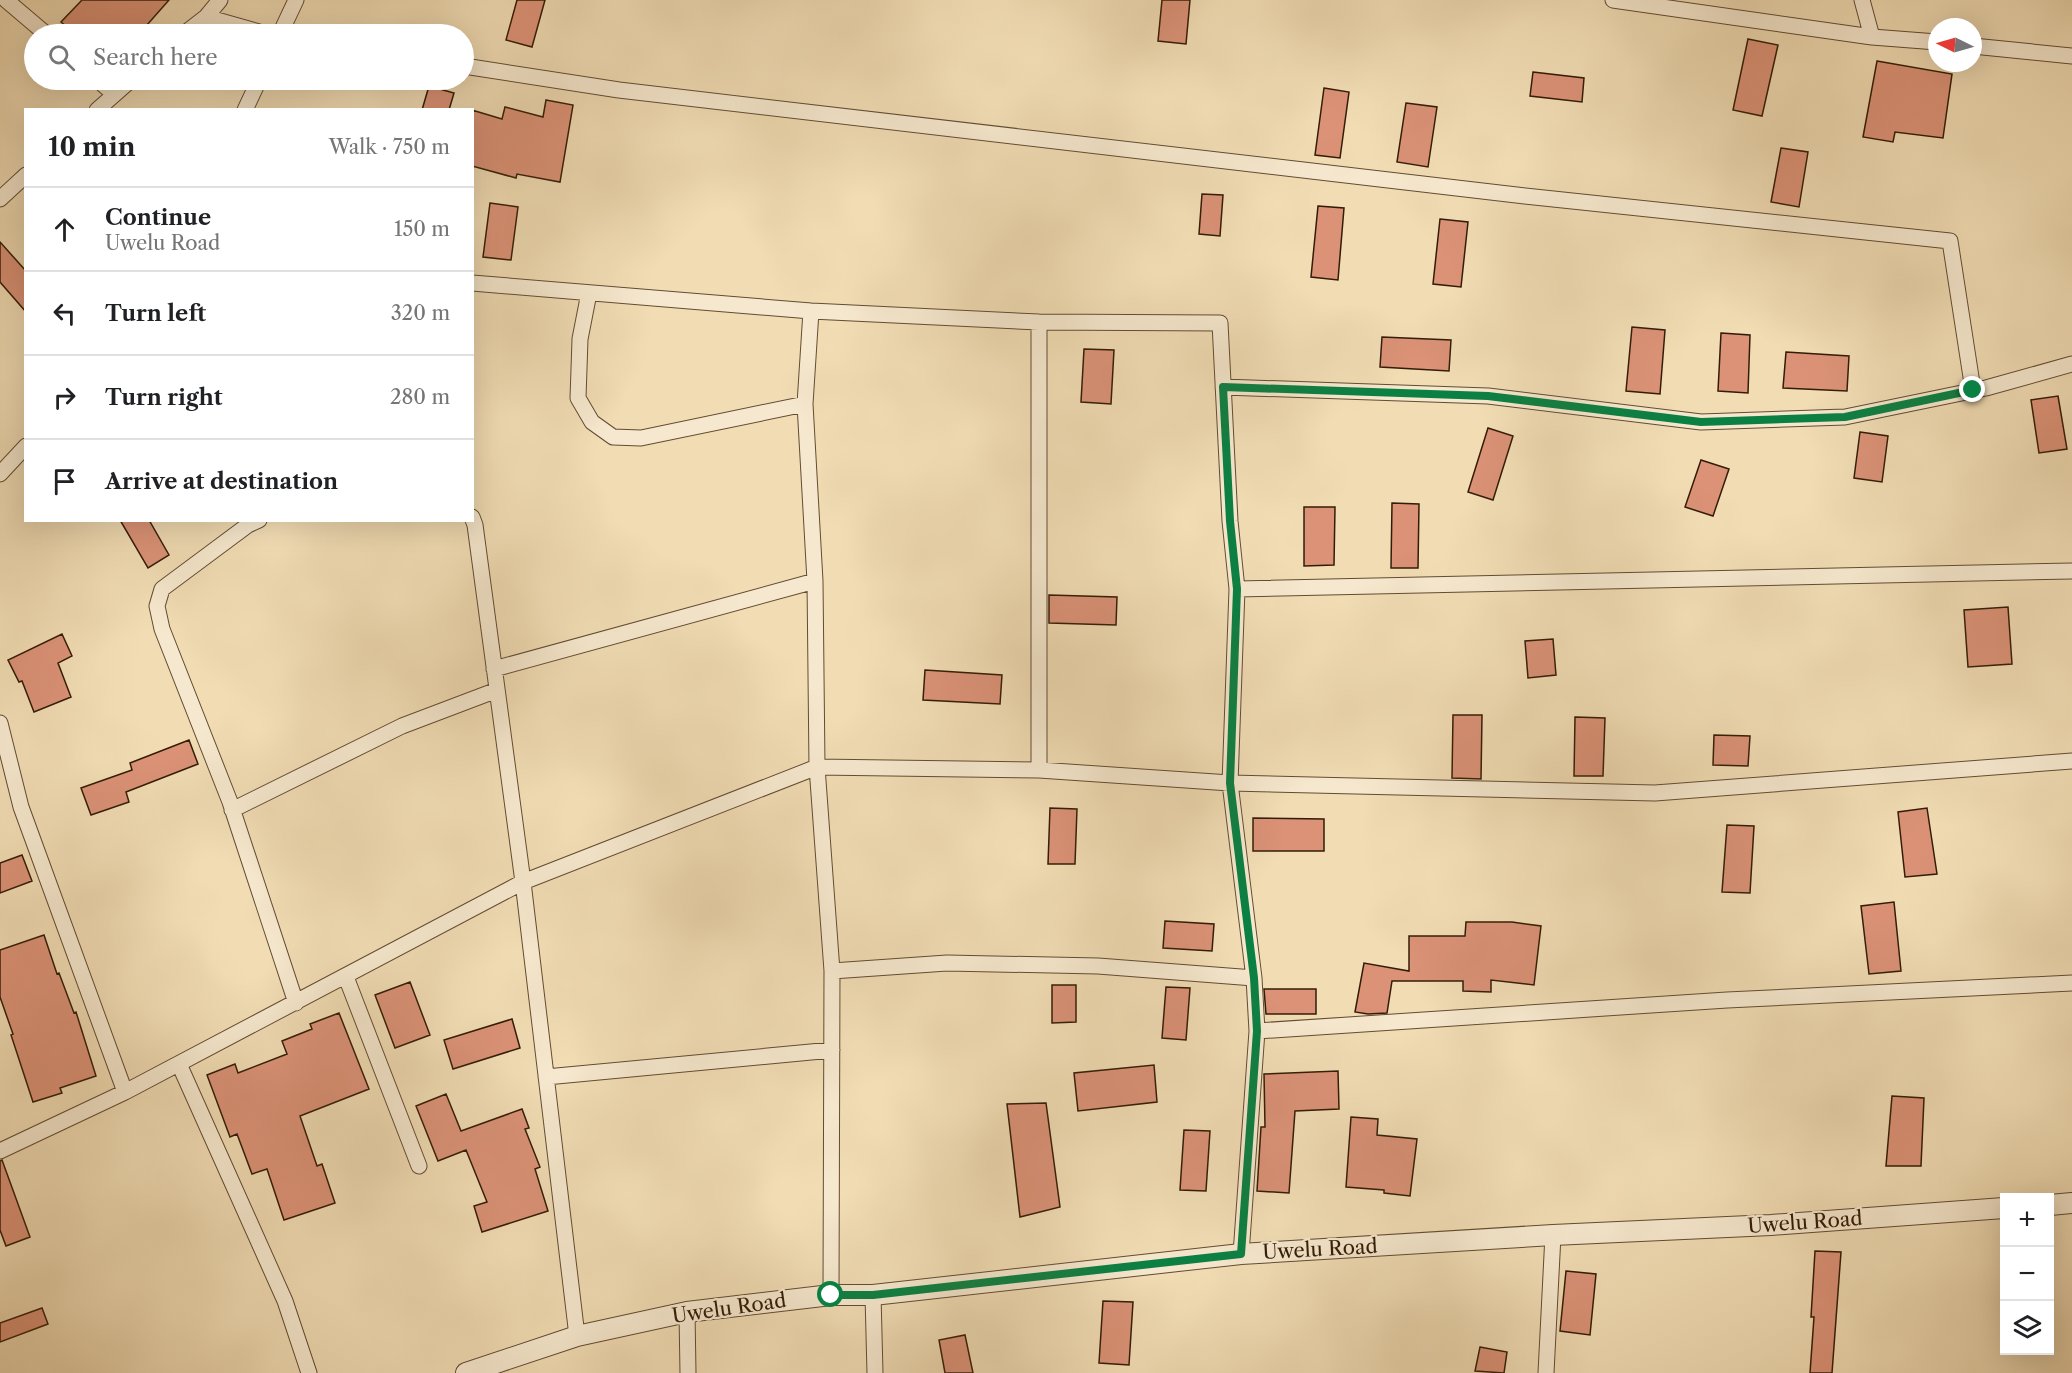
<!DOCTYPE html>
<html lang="en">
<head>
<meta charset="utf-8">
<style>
	body { margin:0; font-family:"Libre Caslon Text",serif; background:#f6f6f6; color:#202124 }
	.controls { position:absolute; right:18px; bottom:18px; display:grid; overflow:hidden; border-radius:0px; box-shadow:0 6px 24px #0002 }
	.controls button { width:54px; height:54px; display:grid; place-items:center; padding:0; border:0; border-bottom:2px solid #e0e0e0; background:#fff; color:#202124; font:30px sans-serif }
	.compass { position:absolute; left:1928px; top:18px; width:54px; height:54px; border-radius:50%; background:#fff; box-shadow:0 6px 24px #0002; rotate:275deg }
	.stop { position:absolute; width:18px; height:18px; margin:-14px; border:4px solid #0b8043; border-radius:50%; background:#fff }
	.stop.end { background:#0b8043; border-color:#fff; box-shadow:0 2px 6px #0008 }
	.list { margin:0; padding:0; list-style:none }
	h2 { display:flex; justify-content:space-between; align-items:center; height:78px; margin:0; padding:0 24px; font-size:26px }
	h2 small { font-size:20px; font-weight:400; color:#757577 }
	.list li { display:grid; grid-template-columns:39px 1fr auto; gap:18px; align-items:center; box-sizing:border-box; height:84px; padding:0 24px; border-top:2px solid #e0e0e0 }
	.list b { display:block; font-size:22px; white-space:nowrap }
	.list p { margin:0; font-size:20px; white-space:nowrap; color:#757577 }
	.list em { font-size:20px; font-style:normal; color:#757577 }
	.icon { flex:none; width:33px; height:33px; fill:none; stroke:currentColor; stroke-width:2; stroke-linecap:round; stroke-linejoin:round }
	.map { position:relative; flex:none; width:2072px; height:1373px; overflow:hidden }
	.search { position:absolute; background:#fff; box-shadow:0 6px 24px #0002; left:24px; top:24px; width:450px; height:66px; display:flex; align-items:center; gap:15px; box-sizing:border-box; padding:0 21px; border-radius:33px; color:#757577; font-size:22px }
	.panel { position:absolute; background:#fff; box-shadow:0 6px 24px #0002; left:24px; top:108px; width:450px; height:414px; border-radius:0px }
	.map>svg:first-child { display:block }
	.building { fill:#db9277; stroke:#331c07; stroke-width:1.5 }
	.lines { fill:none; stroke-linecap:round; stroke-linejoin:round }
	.minor-casing { stroke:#624c32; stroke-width:17 }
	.tertiary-casing { stroke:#624c32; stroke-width:22 }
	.minor { stroke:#f6e8ce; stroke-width:15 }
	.tertiary { stroke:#f6e8ce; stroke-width:20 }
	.route { stroke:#0b8043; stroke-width:8 }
	.labels { text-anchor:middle; stroke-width:4.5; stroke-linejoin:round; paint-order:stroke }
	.street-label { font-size:20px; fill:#331c07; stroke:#f6e8ce }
</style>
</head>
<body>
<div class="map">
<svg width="2072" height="1373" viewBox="0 0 2072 1373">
	<rect width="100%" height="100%" fill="#f1dcb4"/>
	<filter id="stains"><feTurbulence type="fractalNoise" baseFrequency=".00333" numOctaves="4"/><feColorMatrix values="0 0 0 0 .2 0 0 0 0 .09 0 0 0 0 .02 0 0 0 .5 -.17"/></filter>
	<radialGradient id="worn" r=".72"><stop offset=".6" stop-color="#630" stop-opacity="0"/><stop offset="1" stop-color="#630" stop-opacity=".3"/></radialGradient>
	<path class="building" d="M 82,0 L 169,0 L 139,34 L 75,34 L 61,22 Z
		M 517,0 L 545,0 L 532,47 L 506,40 Z
		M 1162,0 L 1190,0 L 1186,44 L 1158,41 Z
		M 1748,39 L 1778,45 L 1762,116 L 1733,110 Z
		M 1877,61 L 1952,74 L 1943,138 L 1895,132 L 1893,142 L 1863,137 Z
		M 1533,72 L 1584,78 L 1582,102 L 1530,96 Z
		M 429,86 L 454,93 L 449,110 L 422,110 Z
		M 1324,88 L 1349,92 L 1340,158 L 1315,155 Z
		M 546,100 L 573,105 L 560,182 L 517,174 L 516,178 L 472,166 L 472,110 L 502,119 L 505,107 L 543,117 Z
		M 1406,103 L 1437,107 L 1428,167 L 1397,162 Z
		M 1781,148 L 1808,152 L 1799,207 L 1771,202 Z
		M 1202,194 L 1223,195 L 1220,236 L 1199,234 Z
		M 490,203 L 518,207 L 511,260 L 483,257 Z
		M 1318,206 L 1344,208 L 1338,280 L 1311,277 Z
		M 1440,219 L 1468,222 L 1461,287 L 1433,284 Z
		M 0,242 L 26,271 L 26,312 L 0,282 Z
		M 1632,327 L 1665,330 L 1660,394 L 1626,391 Z
		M 1721,333 L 1750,335 L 1748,393 L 1718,391 Z
		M 1382,337 L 1451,340 L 1449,371 L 1380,367 Z
		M 1084,349 L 1114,350 L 1111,404 L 1081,402 Z
		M 1786,352 L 1849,356 L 1847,391 L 1783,388 Z
		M 2058,396 L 2067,449 L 2039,453 L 2031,400 Z
		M 1488,428 L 1513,436 L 1493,500 L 1468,492 Z
		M 1860,432 L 1888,436 L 1882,482 L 1854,478 Z
		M 1701,460 L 1729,469 L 1713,516 L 1685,507 Z
		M 1392,503 L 1419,504 L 1418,568 L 1391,568 Z
		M 1304,507 L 1335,507 L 1334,565 L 1304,566 Z
		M 120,520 L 149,520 L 169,555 L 148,568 Z
		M 1049,595 L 1117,597 L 1116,625 L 1049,623 Z
		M 2008,607 L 2012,664 L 1968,667 L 1964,610 Z
		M 62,634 L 72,656 L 58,663 L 71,697 L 34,712 L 22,681 L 19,682 L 8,660 Z
		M 1553,639 L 1556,675 L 1528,678 L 1525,641 Z
		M 925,670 L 1002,675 L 1000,704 L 923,700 Z
		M 1453,715 L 1482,715 L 1481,779 L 1452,778 Z
		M 1575,717 L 1605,718 L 1603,776 L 1574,776 Z
		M 1714,735 L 1750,736 L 1748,766 L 1713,765 Z
		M 189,740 L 198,764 L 126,792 L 129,802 L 91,815 L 81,788 L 132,770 L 130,763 Z
		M 1050,808 L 1077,809 L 1075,864 L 1048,864 Z
		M 1927,808 L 1937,874 L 1905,877 L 1898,812 Z
		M 1253,818 L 1324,819 L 1324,851 L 1253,851 Z
		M 1727,825 L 1754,826 L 1750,893 L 1722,892 Z
		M 22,855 L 32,881 L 0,893 L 0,863 Z
		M 1894,902 L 1901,971 L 1869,974 L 1861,906 Z
		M 1165,921 L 1214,924 L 1212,951 L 1163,948 Z
		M 1466,922 L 1512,922 L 1541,926 L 1534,985 L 1491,980 L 1491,992 L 1463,991 L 1463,981 L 1392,981 L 1387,1013 L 1368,1014 L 1355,1012 L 1364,963 L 1409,971 L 1409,936 L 1465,936 Z
		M 44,935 L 57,974 L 59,973 L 74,1013 L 76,1012 L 96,1076 L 60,1088 L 62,1093 L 33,1102 L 11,1035 L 13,1034 L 0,997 L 0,950 Z
		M 410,982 L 430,1035 L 395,1048 L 375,995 Z
		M 1052,985 L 1076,985 L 1076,1022 L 1052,1023 Z
		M 1166,987 L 1190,988 L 1186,1040 L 1162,1038 Z
		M 1264,989 L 1316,989 L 1316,1014 L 1266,1014 Z
		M 339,1013 L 369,1089 L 300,1116 L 317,1166 L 322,1164 L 335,1203 L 284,1220 L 267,1169 L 252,1174 L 237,1134 L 230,1137 L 207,1075 L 235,1064 L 238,1073 L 287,1054 L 282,1041 L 312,1029 L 310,1024 Z
		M 512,1019 L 520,1048 L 453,1069 L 444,1040 Z
		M 1154,1065 L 1157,1102 L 1078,1111 L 1074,1073 Z
		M 1338,1071 L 1339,1109 L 1295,1111 L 1289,1193 L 1257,1191 L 1261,1127 L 1265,1127 L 1264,1074 Z
		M 446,1094 L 461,1131 L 522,1109 L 529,1128 L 525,1129 L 540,1167 L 535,1169 L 548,1211 L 482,1232 L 474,1206 L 487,1202 L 466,1150 L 438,1161 L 416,1106 Z
		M 1892,1096 L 1924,1098 L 1921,1166 L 1886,1166 Z
		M 1046,1103 L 1060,1207 L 1020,1217 L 1007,1104 Z
		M 1351,1117 L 1378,1119 L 1377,1135 L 1417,1139 L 1410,1196 L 1384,1193 L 1384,1190 L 1346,1187 Z
		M 1184,1130 L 1210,1131 L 1206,1191 L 1180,1190 Z
		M 2,1160 L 30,1237 L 6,1246 L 0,1230 L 0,1161 Z
		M 1815,1251 L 1841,1252 L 1832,1373 L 1810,1373 L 1814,1317 L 1811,1317 Z
		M 1566,1271 L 1596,1274 L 1590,1335 L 1560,1331 Z
		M 1103,1301 L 1133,1302 L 1129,1365 L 1099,1363 Z
		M 42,1308 L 48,1324 L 0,1342 L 0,1323 Z
		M 965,1335 L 973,1373 L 945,1373 L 939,1340 Z
		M 1480,1347 L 1507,1352 L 1504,1373 L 1475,1371 Z"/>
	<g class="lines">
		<g class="minor-casing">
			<path id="minor" d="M 6,0 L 46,34
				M 1613,0 L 1872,37 L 1937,42
				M 1862,0 L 1872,37
				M 206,17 L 266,34
				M 184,34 L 206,17 L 220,0
				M 280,34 L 296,0
				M 1973,46 L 2072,56
				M 464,66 L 619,90 L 1525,196 L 1950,241 L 1973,390
				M 98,80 L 114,94
				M 97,110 L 131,80
				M 245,110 L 259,80
				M 0,199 L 26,175
				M 472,283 L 811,311 L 1039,322 L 1220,323 L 1230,521 L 1237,589 L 1230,783 L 1254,978 L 1257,1031 L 1241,1254
				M 589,293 L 580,339 L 578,398 L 592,422 L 613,437 L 641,438 L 805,404
				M 811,311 L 805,404 L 815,581 L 817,767 L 832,971 L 831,1295
				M 1039,322 L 1039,770
				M 1223,387 L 1488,396 L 1701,422 L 1845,417 L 1986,388 L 2072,364
				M 0,474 L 26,446
				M 472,517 L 475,525 L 523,882 L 577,1336
				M 259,520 L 248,525 L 162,589 L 157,606 L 162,629 L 230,802 L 296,1003
				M 1237,589 L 2072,571
				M 494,669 L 815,581
				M 0,723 L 21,807 L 125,1092
				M 232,810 L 402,726 L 497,690
				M 832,971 L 947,963 L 1098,966 L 1254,978
				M 346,977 L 419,1166
				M 1257,1031 L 1727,1000 L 2072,983
				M 179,1064 L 285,1301 L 309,1373
				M 546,1077 L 832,1050
				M 0,1151 L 125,1092 L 523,882 L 817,767 L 1039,770 L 1230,783 L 1655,793 L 2072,761
				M 873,1295 L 875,1373
				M 687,1312 L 688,1373
				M 1546,1373 L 1553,1235"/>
		</g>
		<g class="tertiary-casing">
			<path id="tertiary" d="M 2050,1205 L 2072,1203
				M 466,1373 L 577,1336 L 687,1312 L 831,1295 L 873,1295 L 1241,1254 L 1553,1235 L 1771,1225 L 2004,1208"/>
		</g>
		<use href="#minor" class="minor"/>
		<use href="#tertiary" class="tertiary"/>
	</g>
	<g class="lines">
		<path class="route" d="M 831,1295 L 873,1295 L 1241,1254 L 1257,1031 L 1254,978 L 1230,783 L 1237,589 L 1230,521 L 1223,387 L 1488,396 L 1701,422 L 1845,417 L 1973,390"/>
	</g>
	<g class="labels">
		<g class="street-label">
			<text transform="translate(1805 1222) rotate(-4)" y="7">Uwelu Road</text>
			<text transform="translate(1320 1249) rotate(-3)" y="7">Uwelu Road</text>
			<text transform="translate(729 1308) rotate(-8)" y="7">Uwelu Road</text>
		</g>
	</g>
	<rect width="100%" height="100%" filter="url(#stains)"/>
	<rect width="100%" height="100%" fill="url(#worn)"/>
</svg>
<div class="controls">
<button>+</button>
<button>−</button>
<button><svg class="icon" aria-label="layers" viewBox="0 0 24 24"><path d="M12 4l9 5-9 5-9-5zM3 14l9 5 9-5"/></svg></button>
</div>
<svg class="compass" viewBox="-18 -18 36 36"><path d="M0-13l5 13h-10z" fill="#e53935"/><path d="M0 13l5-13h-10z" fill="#757577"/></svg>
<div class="stop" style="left:831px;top:1295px"></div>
<div class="stop end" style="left:1973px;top:390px"></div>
<div class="search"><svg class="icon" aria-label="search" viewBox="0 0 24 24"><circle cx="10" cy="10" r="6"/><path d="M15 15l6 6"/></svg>Search here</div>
<section class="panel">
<h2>10 min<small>Walk · 750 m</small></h2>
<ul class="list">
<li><svg class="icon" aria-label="ahead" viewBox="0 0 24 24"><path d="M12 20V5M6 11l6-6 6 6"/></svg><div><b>Continue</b><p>Uwelu Road</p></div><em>150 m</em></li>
<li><svg class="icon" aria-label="left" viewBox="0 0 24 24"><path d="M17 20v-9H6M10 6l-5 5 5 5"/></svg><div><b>Turn left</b></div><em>320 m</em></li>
<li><svg class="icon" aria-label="right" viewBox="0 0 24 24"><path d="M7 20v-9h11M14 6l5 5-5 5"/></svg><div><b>Turn right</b></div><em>280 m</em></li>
<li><svg class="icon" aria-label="arrive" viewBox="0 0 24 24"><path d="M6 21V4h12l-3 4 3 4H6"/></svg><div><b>Arrive at destination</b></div></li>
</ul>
</section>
</div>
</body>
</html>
